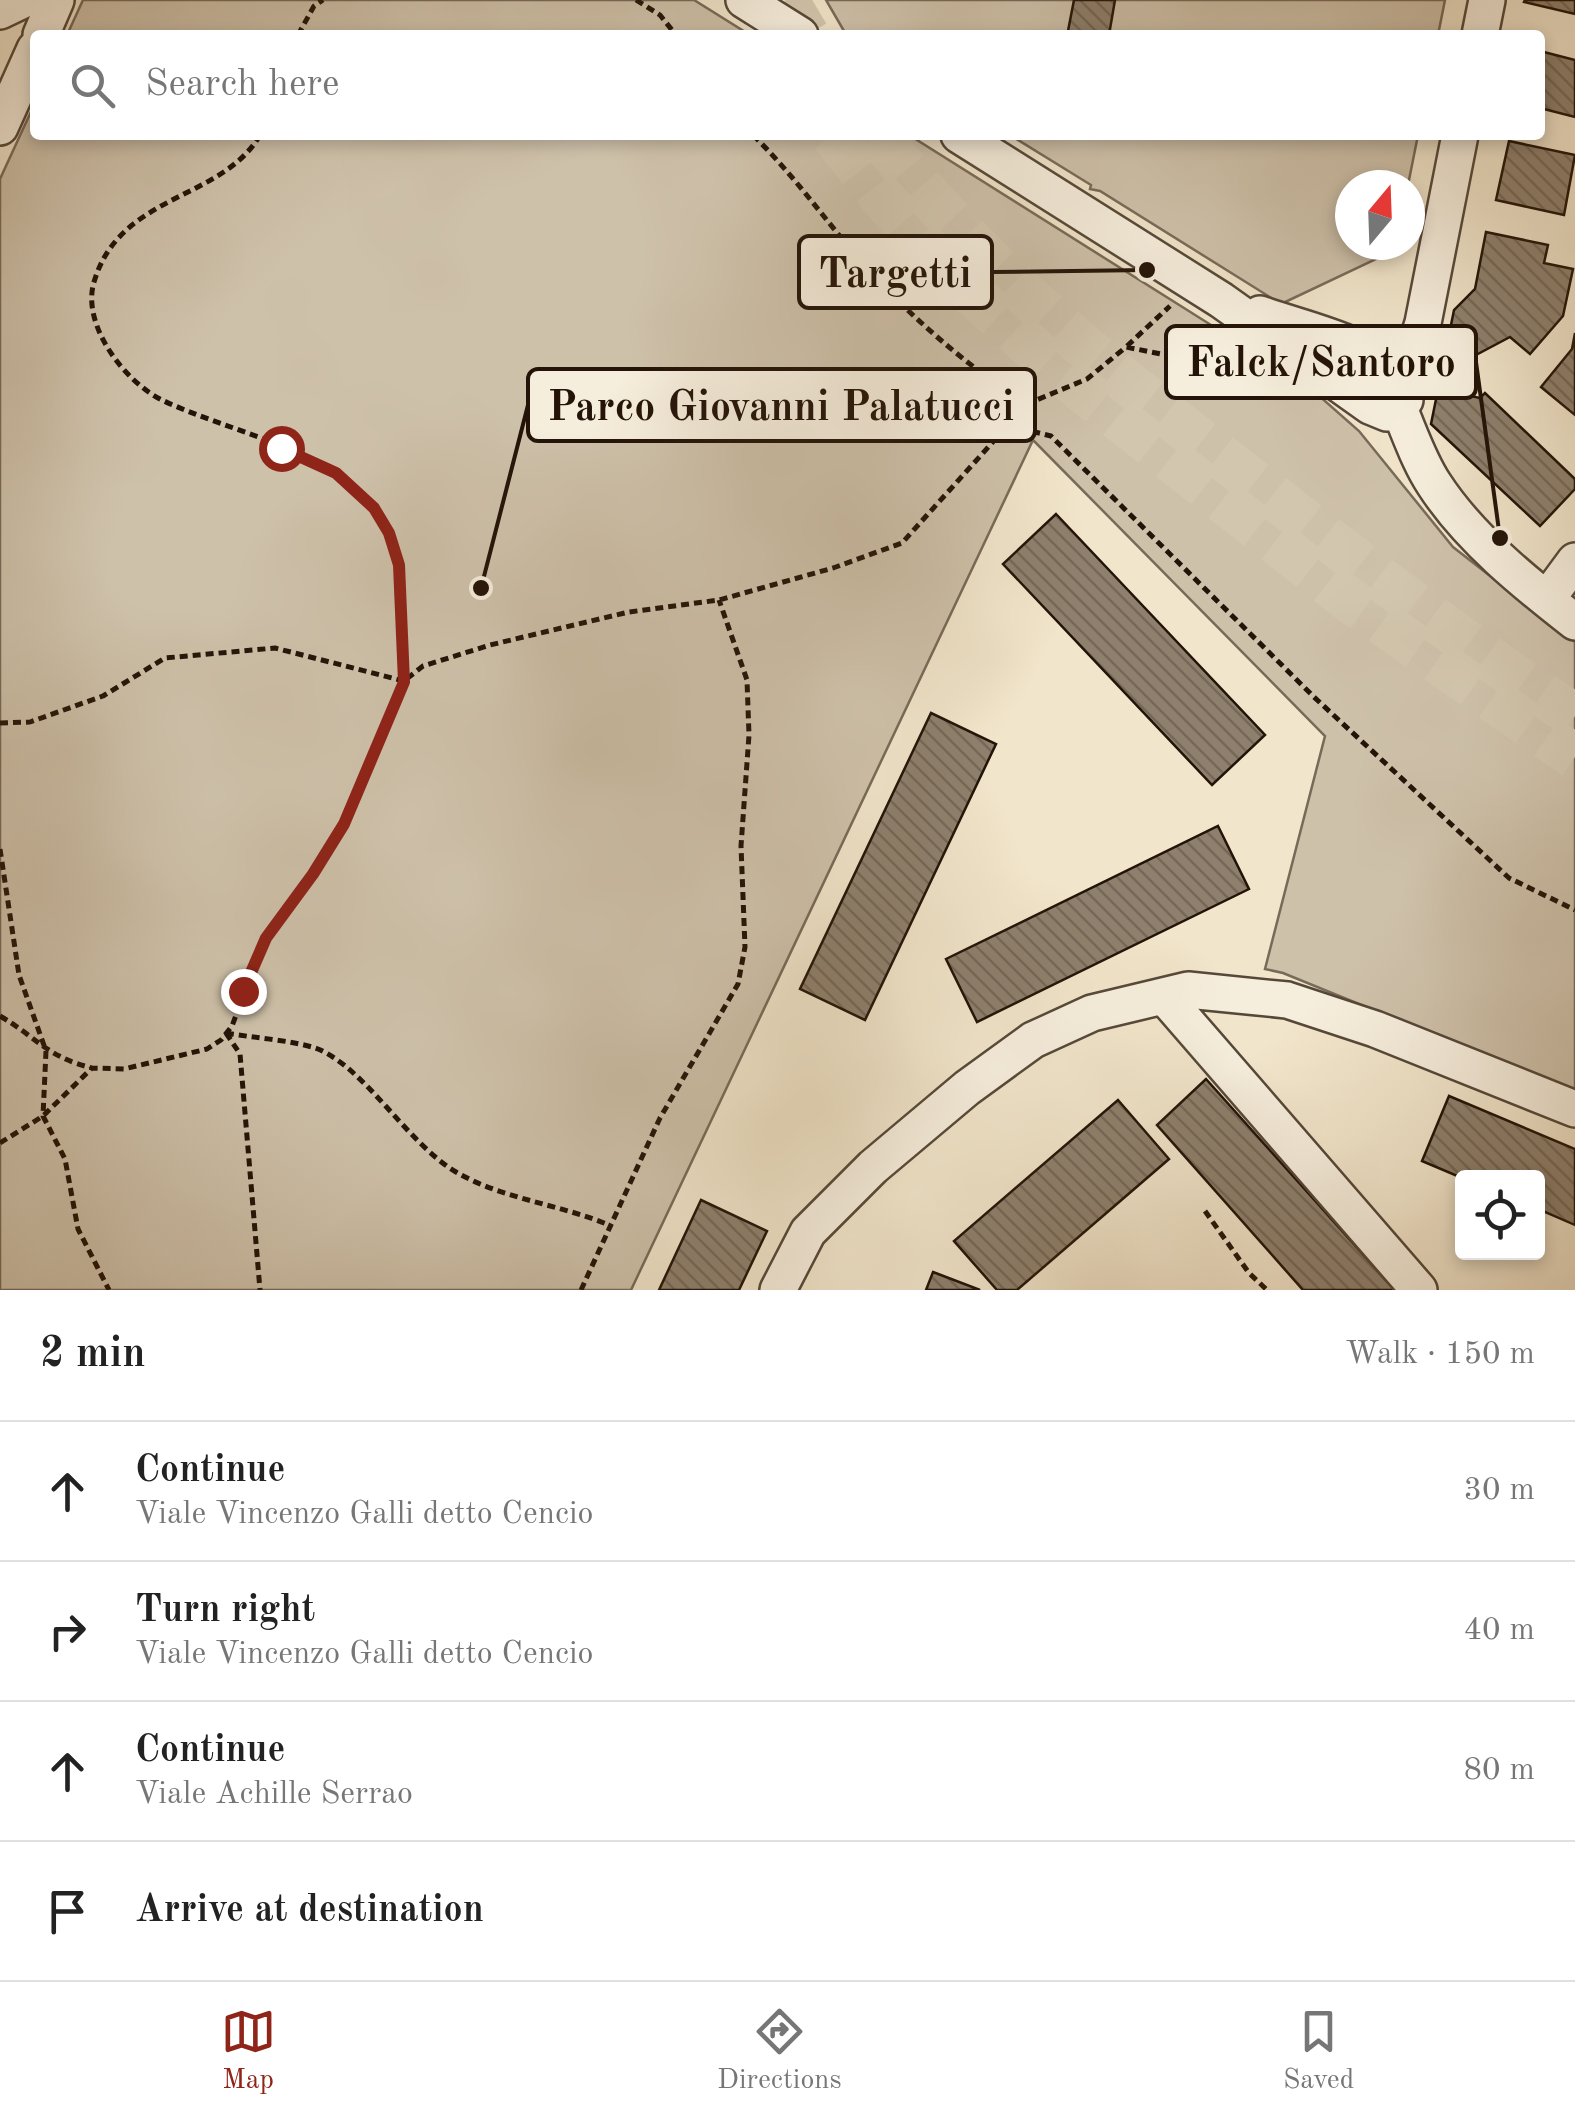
<!DOCTYPE html>
<html lang="en">
<head>
<meta charset="utf-8">
<style>
	body { margin:0; font-family:"Old Standard TT",serif; background:#f6f6f6; color:#222 }
	.controls { position:absolute; right:30px; bottom:30px; display:grid; overflow:hidden; border-radius:10px; box-shadow:0 5px 15px #0003 }
	.controls button { width:90px; height:90px; display:grid; place-items:center; padding:0; border:0; border-bottom:2px solid #e0e0e0; background:#fff; color:#222; font:50px sans-serif }
	.compass { position:absolute; left:1335px; top:170px; width:90px; height:90px; border-radius:50%; background:#fff; box-shadow:0 5px 15px #0003; rotate:19deg }
	.stop { position:absolute; width:30px; height:30px; margin:-22px; border:8px solid #8f2418; border-radius:50%; background:#fff }
	.stop.end { background:#8f2418; border-color:#fff; box-shadow:0 2px 10px #0008 }
	.list { margin:0; padding:0; list-style:none }
	h2 { display:flex; justify-content:space-between; align-items:center; height:130px; margin:0; padding:0 40px; font-size:42px }
	h2 small { font-size:32px; font-weight:400; color:#767676 }
	.list li { display:grid; grid-template-columns:65px 1fr auto; gap:30px; align-items:center; box-sizing:border-box; height:140px; padding:0 40px; border-top:2px solid #e0e0e0 }
	.list b { display:block; font-size:38px; white-space:nowrap }
	.list p { margin:0; font-size:32px; white-space:nowrap; color:#767676 }
	.list em { font-size:32px; font-style:normal; color:#767676 }
	.icon { flex:none; width:55px; height:55px; fill:none; stroke:currentColor; stroke-width:2; stroke-linecap:round; stroke-linejoin:round }
	.map { position:relative; flex:none; width:1575px; height:1290px; overflow:hidden }
	.search { position:absolute; background:#fff; box-shadow:0 5px 15px #0003; left:30px; right:30px; top:30px; height:110px; display:flex; align-items:center; gap:25px; box-sizing:border-box; padding:0 35px; border-radius:10px; color:#767676; font-size:38px }
	.sheet { height:690px; background:#fff }
	nav { display:flex; justify-content:space-around; align-items:center; box-sizing:border-box; height:140px; border-top:2px solid #e0e0e0; background:#fff; font-size:28px; color:#767676 }
	nav a { display:grid; justify-items:center; gap:5px }
	nav .on { color:#8f2418 }
	.map>svg:first-child { display:block }
	.park { fill:#cec1aa; stroke:#786a59; stroke-width:2.5 }
	.building { fill:url(#building-back-hatch); stroke:#231308; stroke-width:2.5 }
	.lines { fill:none; stroke-linecap:round; stroke-linejoin:round }
	.major-tunnel { stroke:#d2c6ae; stroke-width:45; stroke-dasharray:45 22; stroke-linecap:butt }
	.minor-casing { stroke:#564839; stroke-width:40 }
	.path { stroke:#231308; stroke-width:5; stroke-dasharray:8 5; stroke-linecap:butt }
	.minor { stroke:#f6eedd; stroke-width:35 }
	.route { stroke:#8f2418; stroke-width:12 }
	.leader { fill:none; stroke:#231308; stroke-width:4 }
	.callout-dot { fill:#231308; stroke:#f6eedd; stroke-width:4 }
	.callout { fill:#f6eedd; stroke:#231308; stroke-width:4 }
	.callout-label { font-size:42px; text-anchor:middle; font-weight:bold; fill:#231308 }
</style>
</head>
<body>
<div class="map">
<svg width="1575" height="1290" viewBox="0 0 1575 1290">
	<defs>
		<pattern id="building-back-hatch" width="6" height="6" patternUnits="userSpaceOnUse" patternTransform="scale(2.5)"><rect width="6" height="6" fill="#8e806d"/><path d="M-1 5l2 2M0 0l6 6M5-1l2 2" fill="none" stroke="#746858"/></pattern>
	</defs>
	<rect width="100%" height="100%" fill="#f1e5cb"/>
	<filter id="stains"><feTurbulence type="fractalNoise" baseFrequency=".002" numOctaves="4"/><feColorMatrix values="0 0 0 0 .2 0 0 0 0 .09 0 0 0 0 .02 0 0 0 .5 -.17"/></filter>
	<radialGradient id="worn" r=".72"><stop offset=".6" stop-color="#630" stop-opacity="0"/><stop offset="1" stop-color="#630" stop-opacity=".3"/></radialGradient>
	<path class="park" d="M 83,0 L 694,0 L 750,35 L 67,35 Z
		M 826,0 L 1445,0 L 1438,35 L 850,35 L 844,31 Z
		M 35,103 L 35,135 L 909,135 L 1308,386 L 1359,431 L 1453,547 L 1575,642 L 1575,1092 L 1283,973 L 1265,969 L 1325,736 L 1033,440 L 631,1290 L 0,1290 L 0,179 Z
		M 1010,135 L 1418,135 L 1408,185 L 1350,185 L 1350,245 L 1396,245 L 1395,250 L 1281,304 L 1100,191 L 1090,189 L 1091,185 Z"/>
	<path class="building" d="M 1074,0 L 1115,0 L 1109,35 L 1068,31 Z
		M 1525,0 L 1575,0 L 1575,14 L 1524,2 Z
		M 1540,51 L 1575,60 L 1575,117 L 1540,108 Z
		M 1509,141 L 1575,155 L 1564,215 L 1496,200 Z
		M 1486,232 L 1548,245 L 1544,263 L 1573,269 L 1563,316 L 1530,354 L 1510,337 L 1476,355 L 1466,395 L 1480,398 L 1485,393 L 1575,479 L 1575,489 L 1540,526 L 1431,424 L 1454,310 L 1475,289 Z
		M 1575,333 L 1575,415 L 1541,387 L 1572,349 Z
		M 1056,514 L 1265,735 L 1212,785 L 1003,564 Z
		M 931,713 L 996,744 L 865,1020 L 800,989 Z
		M 1218,826 L 1249,889 L 977,1022 L 946,959 Z
		M 1206,1079 L 1395,1290 L 1303,1290 L 1157,1125 Z
		M 1449,1096 L 1575,1149 L 1575,1225 L 1538,1209 L 1538,1178 L 1462,1178 L 1422,1161 Z
		M 1118,1100 L 1169,1159 L 1017,1290 L 997,1290 L 954,1241 Z
		M 701,1200 L 767,1231 L 739,1290 L 659,1290 Z
		M 933,1272 L 980,1290 L 926,1290 Z"/>
	<g class="lines">
		<path class="major-tunnel" d="M 786,0 L 807,35
			M 833,135 L 880,195 L 946,270 L 1058,371 L 1352,602 L 1575,757
			M 878,135 C 990,280 1136,392 1280,502 C 1376,576 1473,651 1575,716"/>
		<g class="minor-casing">
			<path id="minor" d="M 744,0 L 800,35
				M 0,11 L 23,0
				M 41,35 L 56,0
				M 1480,35 L 1487,0
				M 0,127 L 35,49
				M 959,135 L 1221,300 L 1370,406 L 1387,413 L 1401,413
				M 1260,314 C 1312,332 1364,341 1405,379 L 1405,400
				M 1405,379 L 1423,323 L 1460,135
				M 1401,413 C 1411,437 1420,463 1434,484 C 1469,538 1525,583 1575,622
				M 1547,599 L 1575,561
				M 1164,996 L 1419,1290
				M 778,1290 L 808,1232 L 873,1167 L 967,1088 L 1033,1040 L 1092,1013 L 1188,990 L 1287,1000 L 1375,1029 L 1575,1109"/>
		</g>
		<path class="path" d="M 636,0 L 660,15 L 676,35
			M 298,35 L 314,6 L 323,0
			M 753,135 C 797,178 832,230 874,276 C 919,324 971,369 1027,404
			M 1127,346 L 1170,306
			M 980,374 L 992,440
			M 1007,425 L 1051,436 L 1314,697 L 1509,878 L 1575,910
			M 0,723 L 30,722 L 103,696 L 165,658 L 275,648 L 404,681 C 402,626 410,558 376,511 C 332,449 228,432 162,400 C 125,382 81,325 94,282 C 120,193 222,201 260,135
			M 0,849 L 19,975 L 46,1051 L 43,1116 L 65,1159 L 78,1229 L 109,1290
			M 0,1016 C 38,1038 45,1056 92,1068
			M 226,1033 C 253,1038 293,1040 318,1049 C 366,1069 407,1143 456,1172 C 502,1199 559,1204 609,1225
			M 226,1033 L 240,1054 L 260,1290
			M 0,1143 L 43,1116 L 92,1068 L 124,1069 L 207,1049 L 221,1040 L 232,1026 L 265,938 L 313,874 L 344,824 L 394,700 L 404,681 L 423,666 L 490,645 L 629,612 L 719,600 L 833,568 L 902,543 L 1027,404 L 1087,379 L 1126,347 L 1241,370 L 1270,372
			M 1205,1211 L 1249,1273 L 1267,1290
			M 581,1290 L 660,1118 L 738,984 L 745,947 L 741,846 L 749,735 L 747,680 L 719,600"/>
		<use href="#minor" class="minor"/>
	</g>
	<g class="lines">
		<path class="route" d="M 243,991 L 266,938 L 313,874 L 344,824 L 404,682 L 399,565 L 389,533 L 374,508 L 336,473 L 281,448"/>
	</g>
	<path class="leader" d="M1147 270L992 272M1500 538L1476 362M481 588L528 405"/>
	<g class="callout-dot">
		<circle cx="1147" cy="270" r="10"/>
		<circle cx="1500" cy="538" r="10"/>
		<circle cx="481" cy="588" r="10"/>
	</g>
	<g class="callout">
		<rect x="799" y="236" width="193" height="72" rx="10"/>
		<rect x="1166" y="326" width="310" height="72" rx="10"/>
		<rect x="528" y="369" width="507" height="72" rx="10"/>
	</g>
	<g class="callout-label">
		<text x="895" y="287">Targetti</text>
		<text x="1321" y="376">Falck/Santoro</text>
		<text x="781" y="420">Parco Giovanni Palatucci</text>
	</g>
	<rect width="100%" height="100%" filter="url(#stains)"/>
	<rect width="100%" height="100%" fill="url(#worn)"/>
</svg>
<div class="controls">
<button><svg class="icon" aria-label="locate" viewBox="0 0 24 24"><circle cx="12" cy="12" r="6"/><path d="M12 2v4M12 18v4M2 12h4M18 12h4"/></svg></button>
</div>
<svg class="compass" viewBox="-18 -18 36 36"><path d="M0-13l5 13h-10z" fill="#e53935"/><path d="M0 13l5-13h-10z" fill="#767676"/></svg>
<div class="stop" style="left:281px;top:448px"></div>
<div class="stop end" style="left:243px;top:991px"></div>
<div class="search"><svg class="icon" aria-label="search" viewBox="0 0 24 24"><circle cx="10" cy="10" r="6"/><path d="M15 15l6 6"/></svg>Search here</div>
</div>
<section class="sheet">
<h2>2 min<small>Walk · 150 m</small></h2>
<ul class="list">
<li><svg class="icon" aria-label="ahead" viewBox="0 0 24 24"><path d="M12 20V5M6 11l6-6 6 6"/></svg><div><b>Continue</b><p>Viale Vincenzo Galli detto Cencio</p></div><em>30 m</em></li>
<li><svg class="icon" aria-label="right" viewBox="0 0 24 24"><path d="M7 20v-9h11M14 6l5 5-5 5"/></svg><div><b>Turn right</b><p>Viale Vincenzo Galli detto Cencio</p></div><em>40 m</em></li>
<li><svg class="icon" aria-label="ahead" viewBox="0 0 24 24"><path d="M12 20V5M6 11l6-6 6 6"/></svg><div><b>Continue</b><p>Viale Achille Serrao</p></div><em>80 m</em></li>
<li><svg class="icon" aria-label="arrive" viewBox="0 0 24 24"><path d="M6 21V4h12l-3 4 3 4H6"/></svg><div><b>Arrive at destination</b></div></li>
</ul>
</section>
<nav>
<a class="on"><svg class="icon" aria-label="map" viewBox="0 0 24 24"><path d="M3 6l6-2 6 2 6-2v14l-6 2-6-2-6 2zM9 4v14M15 6v14"/></svg>Map</a>
<a><svg class="icon" aria-label="directions" viewBox="0 0 24 24"><path d="M12 3l9 9-9 9-9-9zM9 14v-3h6M13 9l2 2-2 2"/></svg>Directions</a>
<a><svg class="icon" aria-label="saved" viewBox="0 0 24 24"><path d="M7 4h10v16l-5-4-5 4z"/></svg>Saved</a>
</nav>
</body>
</html>
